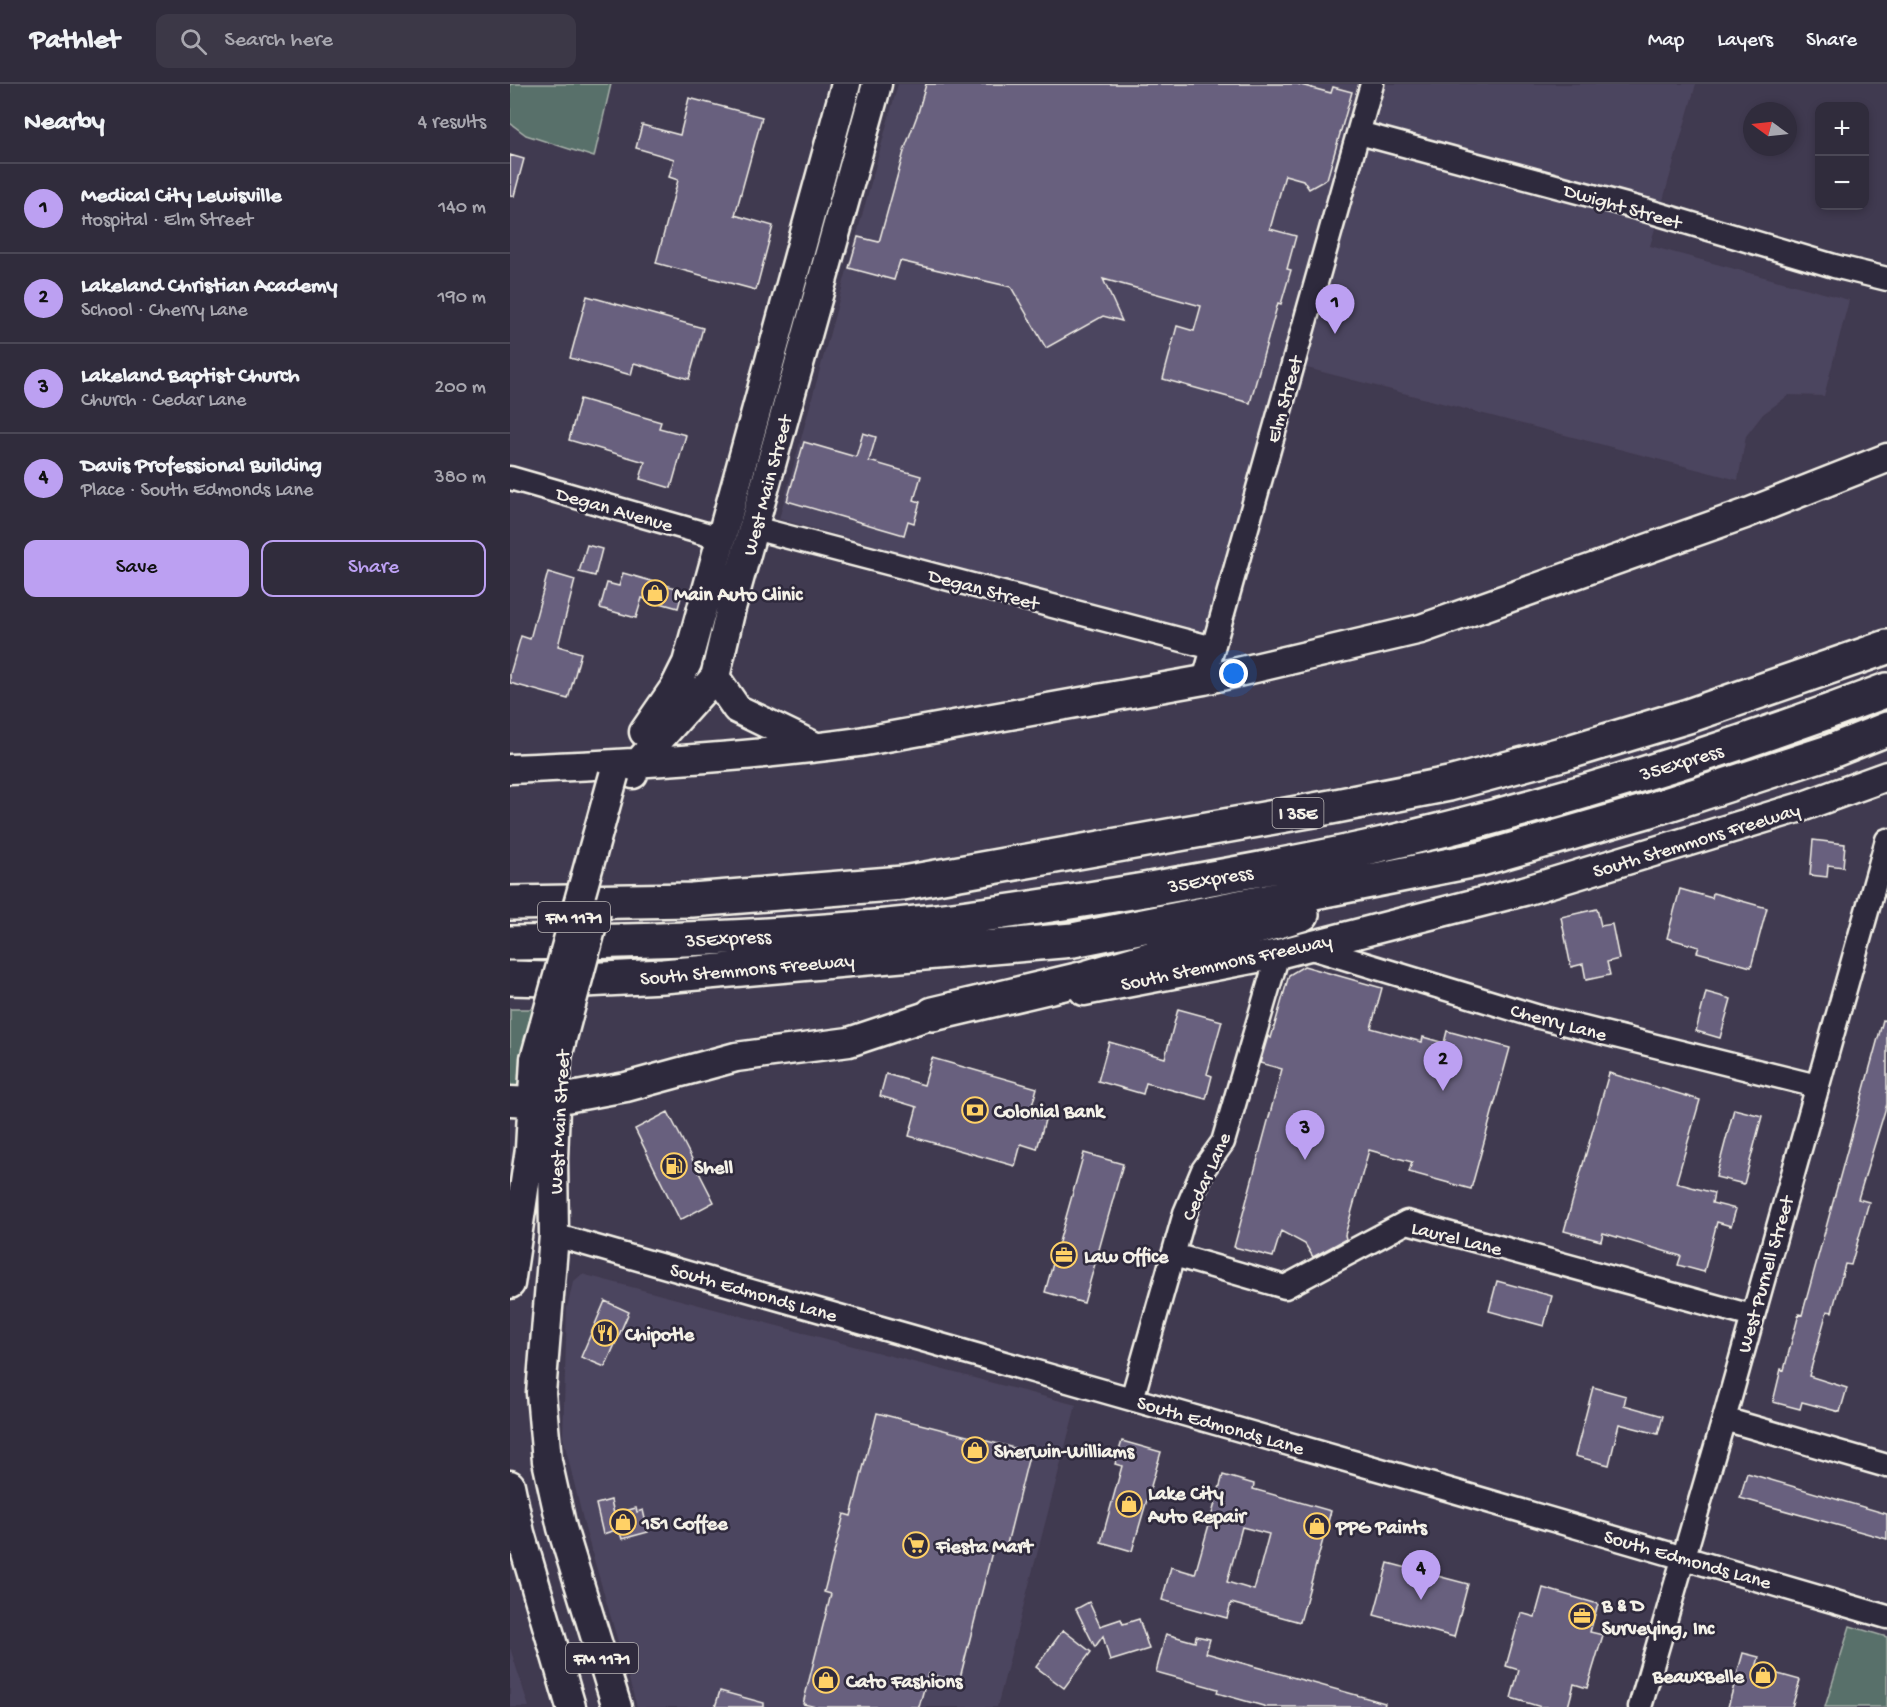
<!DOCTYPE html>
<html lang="en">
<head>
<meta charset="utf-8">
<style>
	body { margin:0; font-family:"Gochi Hand",sans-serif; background:#3c3847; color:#f1f3f6 }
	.controls { position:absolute; right:18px; top:18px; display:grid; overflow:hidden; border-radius:12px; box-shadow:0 3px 9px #0003 }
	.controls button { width:54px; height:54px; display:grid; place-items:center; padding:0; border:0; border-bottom:2px solid #4b4856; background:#302c3c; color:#f1f3f6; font:30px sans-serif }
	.compass { position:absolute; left:1233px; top:18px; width:54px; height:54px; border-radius:50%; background:#302c3c; box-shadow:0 3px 9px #0003; rotate:285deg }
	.you { position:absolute; left:724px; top:590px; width:21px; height:21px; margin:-15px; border:4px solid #fff; border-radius:50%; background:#1a73e8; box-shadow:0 0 0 9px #1a73e833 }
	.badge { display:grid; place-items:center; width:39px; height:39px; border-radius:50%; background:#bca0f2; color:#111; font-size:20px; font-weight:700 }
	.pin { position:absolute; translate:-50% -50px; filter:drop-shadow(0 2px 3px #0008) }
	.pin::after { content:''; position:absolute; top:32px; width:21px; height:18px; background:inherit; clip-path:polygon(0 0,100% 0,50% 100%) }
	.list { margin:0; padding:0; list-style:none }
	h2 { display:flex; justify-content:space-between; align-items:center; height:78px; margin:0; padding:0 24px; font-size:26px }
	h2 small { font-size:20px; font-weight:400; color:#a8a7af }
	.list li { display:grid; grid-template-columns:39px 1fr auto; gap:18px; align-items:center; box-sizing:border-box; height:90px; padding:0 24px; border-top:2px solid #4b4856 }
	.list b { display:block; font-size:22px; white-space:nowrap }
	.list p { margin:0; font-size:20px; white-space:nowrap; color:#a8a7af }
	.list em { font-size:20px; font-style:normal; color:#a8a7af }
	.actions { display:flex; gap:12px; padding:18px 24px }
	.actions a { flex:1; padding:14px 0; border:2px solid #bca0f2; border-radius:12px; text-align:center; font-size:21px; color:#bca0f2 }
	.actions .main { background:#bca0f2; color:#111 }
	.icon { flex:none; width:33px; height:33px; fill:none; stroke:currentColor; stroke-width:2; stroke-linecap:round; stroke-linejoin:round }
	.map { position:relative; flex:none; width:1377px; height:1623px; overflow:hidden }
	header { display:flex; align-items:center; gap:36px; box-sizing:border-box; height:84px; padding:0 30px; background:#302c3c; border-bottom:2px solid #4b4856 }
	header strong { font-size:28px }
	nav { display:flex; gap:33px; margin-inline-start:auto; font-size:21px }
	.search { width:420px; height:54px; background:#3c3847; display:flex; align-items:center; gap:15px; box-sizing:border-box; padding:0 21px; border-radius:12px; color:#a8a7af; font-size:22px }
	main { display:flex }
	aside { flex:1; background:#302c3c }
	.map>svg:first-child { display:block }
	.built { fill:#4c455e }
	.green { fill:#59706a; stroke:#a6b0a9; stroke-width:1.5 }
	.building { fill:#68607e; stroke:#f4f1e8; stroke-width:1.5; fill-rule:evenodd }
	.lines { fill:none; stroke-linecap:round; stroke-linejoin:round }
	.minor-casing { stroke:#f4f1e8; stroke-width:27 }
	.major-casing { stroke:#f4f1e8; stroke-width:33 }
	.highway-casing { stroke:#f4f1e8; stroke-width:38 }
	.minor { stroke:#2f2a3d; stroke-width:22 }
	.major { stroke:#2f2a3d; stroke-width:28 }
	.highway { stroke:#2f2a3d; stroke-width:33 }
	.major-bridge-casing { stroke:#f4f1e8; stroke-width:33; stroke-linecap:butt }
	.major-bridge { stroke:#2f2a3d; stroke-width:28 }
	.labels { text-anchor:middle; stroke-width:5; stroke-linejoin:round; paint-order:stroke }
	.shield { fill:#2f2a3d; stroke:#b9b5b5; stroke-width:1.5 }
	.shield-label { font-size:18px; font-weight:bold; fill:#f4f1e8 }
	.street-label { font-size:20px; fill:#f4f1e8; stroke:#2f2a3d }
	.poi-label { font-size:20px; font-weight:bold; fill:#f4f1e8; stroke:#2f2a3d; text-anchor:start }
</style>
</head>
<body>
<header>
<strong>Pathlet</strong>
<div class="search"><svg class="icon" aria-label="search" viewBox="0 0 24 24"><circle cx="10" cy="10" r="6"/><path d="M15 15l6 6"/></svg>Search here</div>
<nav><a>Map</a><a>Layers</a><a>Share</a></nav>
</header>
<main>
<aside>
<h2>Nearby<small>4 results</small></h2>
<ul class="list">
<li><span class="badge">1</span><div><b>Medical City Lewisville</b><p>Hospital · Elm Street</p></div><em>140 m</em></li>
<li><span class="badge">2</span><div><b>Lakeland Christian Academy</b><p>School · Cherry Lane</p></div><em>190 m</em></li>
<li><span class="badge">3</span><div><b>Lakeland Baptist Church</b><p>Church · Cedar Lane</p></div><em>200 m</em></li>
<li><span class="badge">4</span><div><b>Davis Professional Building</b><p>Place · South Edmonds Lane</p></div><em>380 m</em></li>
</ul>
<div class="actions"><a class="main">Save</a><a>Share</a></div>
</aside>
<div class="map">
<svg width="1377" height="1623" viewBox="0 0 1377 1623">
	<rect width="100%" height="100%" fill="#403a50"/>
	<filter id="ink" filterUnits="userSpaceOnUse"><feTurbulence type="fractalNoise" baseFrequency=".0167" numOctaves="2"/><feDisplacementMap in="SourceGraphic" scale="12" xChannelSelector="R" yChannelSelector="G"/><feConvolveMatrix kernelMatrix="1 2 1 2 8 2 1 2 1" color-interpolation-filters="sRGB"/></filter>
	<g filter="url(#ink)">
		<path class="built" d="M 388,0 L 1186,0 L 1140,162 L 1339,216 L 1314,312 L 1279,311 L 1253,330 L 1236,352 L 1228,396 L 797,284 L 719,559 L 269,435 Z
			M 72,1190 L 566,1321 L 487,1623 L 127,1623 L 76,1448 L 53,1353 L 57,1224 L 63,1198 Z
			M 0,1564 L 19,1623 L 0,1623 Z"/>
		<path class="green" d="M 0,0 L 101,0 L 84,73 L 16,51 L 0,39 Z
			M 0,925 L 35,925 L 43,1007 L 0,1005 Z
			M 1340,1542 L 1377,1553 L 1377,1623 L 1315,1623 Z"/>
		<path class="building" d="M 416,0 L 787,0 L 821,9 L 823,3 L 842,8 L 817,95 L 799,105 L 793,96 L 775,91 L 760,145 L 786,152 L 777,185 L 781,186 L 771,220 L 768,219 L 740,319 L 653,295 L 667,242 L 684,247 L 691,222 L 593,195 L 612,237 L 593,232 L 536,264 L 501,203 L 390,177 L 384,196 L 339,184 L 348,153 L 369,158 L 395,64 L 408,29 Z
			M 179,14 L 252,33 L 225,131 L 263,142 L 246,206 L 146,179 L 168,96 L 159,93 L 164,75 L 126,64 L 132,41 L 170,51 Z
			M 0,71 L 14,75 L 4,112 L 0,111 Z
			M 77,212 L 193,244 L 179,295 L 124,279 L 121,291 L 60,274 Z
			M 70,315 L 151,338 L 149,344 L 176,351 L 161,404 L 130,395 L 135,378 L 59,356 Z
			M 353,349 L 366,353 L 359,377 L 411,392 L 404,416 L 410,418 L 404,439 L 398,437 L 394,451 L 277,417 L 294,358 L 346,373 Z
			M 77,461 L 92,465 L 85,492 L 69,488 Z
			M 38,488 L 65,496 L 48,562 L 71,569 L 58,615 L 0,599 L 0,590 L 11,552 L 20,555 Z
			M 113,489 L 173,506 L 168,524 L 132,514 L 126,534 L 90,524 L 97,499 L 109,502 Z
			M 1303,756 L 1335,760 L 1333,783 L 1318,781 L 1317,793 L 1300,791 Z
			M 1170,805 L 1202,814 L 1203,809 L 1257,824 L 1241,883 L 1187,868 L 1189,863 L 1157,854 Z
			M 1087,825 L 1091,842 L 1102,840 L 1109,875 L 1097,878 L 1100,891 L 1076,896 L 1073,880 L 1061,883 L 1051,833 Z
			M 794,882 L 872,904 L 861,944 L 912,958 L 913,953 L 934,959 L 937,947 L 1000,964 L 961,1105 L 899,1088 L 902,1078 L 859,1066 L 835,1151 L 836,1155 L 803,1173 L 795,1160 L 771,1147 L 763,1173 L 724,1163 L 772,985 L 750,979 L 758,952 L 761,954 L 779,891 Z
			M 1196,908 L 1221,915 L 1210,954 L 1186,947 Z
			M 668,925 L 712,937 L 697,990 L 702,992 L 696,1015 L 636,999 L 633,1010 L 588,997 L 599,958 L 655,974 Z
			M 1373,936 L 1377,937 L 1377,1020 L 1348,1115 L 1359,1118 L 1341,1181 L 1335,1180 L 1322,1228 L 1317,1227 L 1299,1292 L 1337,1304 L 1330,1328 L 1292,1318 L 1290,1325 L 1263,1318 L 1271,1285 L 1274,1286 L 1289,1230 L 1292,1231 Z
			M 422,974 L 527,1004 L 519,1032 L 535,1036 L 527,1065 L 511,1060 L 505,1082 L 399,1052 L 407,1023 L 370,1012 L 376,990 L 414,1001 Z
			M 1099,989 L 1190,1016 L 1166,1099 L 1204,1109 L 1202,1119 L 1226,1125 L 1221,1142 L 1207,1138 L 1194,1188 L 1168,1181 L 1171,1172 L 1093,1149 L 1091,1157 L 1054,1147 Z
			M 1224,1025 L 1252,1032 L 1234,1100 L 1206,1093 Z
			M 158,1028 L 204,1118 L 170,1136 L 125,1045 Z
			M 574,1069 L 613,1080 L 574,1219 L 535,1208 Z
			M 987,1197 L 1042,1212 L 1034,1242 L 979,1227 Z
			M 95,1217 L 119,1228 L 95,1283 L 71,1273 Z
			M 1083,1303 L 1116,1312 L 1114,1321 L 1153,1332 L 1148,1350 L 1109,1340 L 1099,1381 L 1065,1372 Z
			M 367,1329 L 520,1368 L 496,1464 L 484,1460 L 449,1598 L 418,1590 L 409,1623 L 306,1623 L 293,1620 L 321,1510 L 314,1508 L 334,1430 L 341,1432 Z
			M 612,1357 L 651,1368 L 622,1467 L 591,1458 L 612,1382 L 605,1380 Z
			M 1237,1389 L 1377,1430 L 1377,1455 L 1230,1414 Z
			M 713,1391 L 744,1400 L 743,1405 L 821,1427 L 790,1538 L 721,1519 L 717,1534 L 652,1516 L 661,1483 L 685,1490 ZM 732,1443 L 759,1450 L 744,1506 L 717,1498 Z
			M 101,1416 L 104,1430 L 126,1424 L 127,1428 L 133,1426 L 138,1448 L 112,1455 L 109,1445 L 93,1450 L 86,1420 Z
			M 878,1479 L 958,1500 L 944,1553 L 864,1531 Z
			M 1033,1504 L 1088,1520 L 1080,1548 L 1093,1551 L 1077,1604 L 1064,1600 L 1058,1623 L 1031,1623 L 1001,1614 L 1009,1586 L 996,1582 L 1011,1529 L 1025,1533 Z
			M 579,1518 L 590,1542 L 611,1535 L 613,1540 L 629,1535 L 639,1565 L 600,1577 L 593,1552 L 585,1563 L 566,1525 Z
			M 553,1546 L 581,1568 L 554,1604 L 526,1583 Z
			M 656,1550 L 685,1558 L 686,1552 L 700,1555 L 696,1569 L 875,1619 L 874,1623 L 757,1623 L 707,1609 L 708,1605 L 646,1588 Z
			M 1233,1569 L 1249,1573 L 1246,1584 L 1290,1596 L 1282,1623 L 1218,1623 Z
			M 210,1607 L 254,1619 L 254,1623 L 205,1623 Z"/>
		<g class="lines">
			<g class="minor-casing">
				<path id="minor" d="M 849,49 L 1135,126 L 1324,182 L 1377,195
					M 0,394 L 210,454
					M 244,444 L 703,564
					M 694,596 L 862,0
					M 795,862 L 1029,933 L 1307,1002
					M 44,1151 L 885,1390 L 1377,1533
					M 664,1171 L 775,1203 L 897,1138 L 1242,1232
					M 622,1315 L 675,1129 L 693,1086 L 713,1058 L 768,870
					M 1214,1335 L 1377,1382
					M 1130,1623 L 1214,1335 L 1377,756"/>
			</g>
			<g class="major-casing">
				<path id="major" d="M 205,593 L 227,625 L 306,663
					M 134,648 L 165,603 L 177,579 L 336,0
					M 0,685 C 117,680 233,674 349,658 L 694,596 L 911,545 L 1235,430 L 1377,374
					M 123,690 L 127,680 L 205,593 L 221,524 L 367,0
					M 574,907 L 768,870 L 1014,807 L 1291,723 L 1377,692
					M 47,973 L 43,1075 L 44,1151 L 31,1309 L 37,1377 L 52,1444 L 107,1623
					M 0,1017 L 22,1018 L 45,1016 L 116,1003 L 226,973 L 339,958 L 423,930 L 446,926
					M 0,1200 L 20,1065 L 25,975
					M 0,1401 L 10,1449 L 61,1623"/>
			</g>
			<g class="highway-casing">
				<path id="highway" d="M 0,819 L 182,816 L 393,799 L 821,723 L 939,700 L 1059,668 L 1178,632 L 1377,563
					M 0,859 C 139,858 278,853 417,838 C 489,830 562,818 634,806 C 708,793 782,780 856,764 C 1033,724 1208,670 1377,606
					M 0,894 L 75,896 L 153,892 L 563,856 L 971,775 L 1137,727 L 1319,668 L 1377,645
					M 423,930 L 571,895 L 792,830"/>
			</g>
			<use href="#minor" class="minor"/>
			<use href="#major" class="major"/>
			<use href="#highway" class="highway"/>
			<g class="major-bridge-casing">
				<path id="major-bridge" d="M 47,973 L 86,827
					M 25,975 L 104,691"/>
			</g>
			<use href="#major-bridge" class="major-bridge"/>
		</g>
	</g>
	<defs>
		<g id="shop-ring" transform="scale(1.35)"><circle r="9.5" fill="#2f2a3d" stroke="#ffd166" stroke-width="1.5"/><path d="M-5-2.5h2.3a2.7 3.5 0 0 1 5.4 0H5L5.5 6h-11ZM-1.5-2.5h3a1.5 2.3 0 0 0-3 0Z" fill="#ffd166"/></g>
		<g id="bank-ring" transform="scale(1.35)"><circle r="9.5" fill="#2f2a3d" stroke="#ffd166" stroke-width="1.5"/><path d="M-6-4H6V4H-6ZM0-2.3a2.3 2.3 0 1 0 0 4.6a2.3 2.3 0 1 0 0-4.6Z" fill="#ffd166"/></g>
		<g id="fuel-ring" transform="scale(1.35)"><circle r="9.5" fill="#2f2a3d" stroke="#ffd166" stroke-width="1.5"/><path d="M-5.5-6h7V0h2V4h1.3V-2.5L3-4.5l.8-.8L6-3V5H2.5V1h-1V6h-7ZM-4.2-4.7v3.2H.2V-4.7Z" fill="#ffd166"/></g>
		<g id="office-ring" transform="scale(1.35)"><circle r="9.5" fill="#2f2a3d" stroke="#ffd166" stroke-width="1.5"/><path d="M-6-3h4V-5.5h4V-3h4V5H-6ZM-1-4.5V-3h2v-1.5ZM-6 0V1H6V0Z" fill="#ffd166"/></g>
		<g id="restaurant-ring" transform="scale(1.35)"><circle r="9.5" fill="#2f2a3d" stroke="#ffd166" stroke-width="1.5"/><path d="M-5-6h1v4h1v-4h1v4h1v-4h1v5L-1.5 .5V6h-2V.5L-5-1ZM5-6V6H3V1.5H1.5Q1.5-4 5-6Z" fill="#ffd166"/></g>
		<g id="supermarket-ring" transform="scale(1.35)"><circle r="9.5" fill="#2f2a3d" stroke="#ffd166" stroke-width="1.5"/><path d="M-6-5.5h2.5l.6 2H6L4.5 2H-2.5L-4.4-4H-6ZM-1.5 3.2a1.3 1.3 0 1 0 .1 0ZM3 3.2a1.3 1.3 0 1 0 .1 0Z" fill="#ffd166"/></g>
	</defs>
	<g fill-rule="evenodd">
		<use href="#shop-ring" x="145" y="509"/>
		<use href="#bank-ring" x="465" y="1026"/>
		<use href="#fuel-ring" x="164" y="1082"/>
		<use href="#office-ring" x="554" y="1171"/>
		<use href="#restaurant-ring" x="95" y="1249"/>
		<use href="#shop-ring" x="465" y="1366"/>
		<use href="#shop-ring" x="619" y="1420"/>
		<use href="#shop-ring" x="113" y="1438"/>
		<use href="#shop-ring" x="807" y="1442"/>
		<use href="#supermarket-ring" x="406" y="1461"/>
		<use href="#office-ring" x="1072" y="1532"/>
		<use href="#shop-ring" x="1253" y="1591"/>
		<use href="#shop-ring" x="316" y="1596"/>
	</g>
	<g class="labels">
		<g class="shield">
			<rect x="762.5" y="714" width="51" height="30" rx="4.5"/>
			<rect x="28" y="818" width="72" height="30" rx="4.5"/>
			<rect x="56" y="1559" width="72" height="30" rx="4.5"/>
		</g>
		<g class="shield-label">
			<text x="788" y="735">I 35E</text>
			<text x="64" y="839">FM 1171</text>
			<text x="92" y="1580">FM 1171</text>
		</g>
		<g class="street-label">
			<text transform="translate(1113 121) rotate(16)" y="7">Dwight Street</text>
			<text transform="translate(773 315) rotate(-74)" y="7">Elm Street</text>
			<text transform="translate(256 401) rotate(-75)" y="7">West Main Street</text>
			<text transform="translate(105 424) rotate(16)" y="7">Degan Avenue</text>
			<text transform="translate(474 504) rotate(15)" y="7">Degan Street</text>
			<text transform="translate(1171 677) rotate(-17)" y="7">35Express</text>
			<text transform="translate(1186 755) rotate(-17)" y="7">South Stemmons Freeway</text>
			<text transform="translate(700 794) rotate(-10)" y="7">35Express</text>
			<text transform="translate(218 853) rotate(-3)" y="7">35Express</text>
			<text transform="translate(716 877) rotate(-12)" y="7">South Stemmons Freeway</text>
			<text transform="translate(237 884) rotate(-5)" y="7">South Stemmons Freeway</text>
			<text transform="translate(1049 937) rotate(15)" y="7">Cherry Lane</text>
			<text transform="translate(48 1038) rotate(-87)" y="7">West Main Street</text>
			<text transform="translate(695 1092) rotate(-66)" y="7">Cedar Lane</text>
			<text transform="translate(947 1153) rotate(14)" y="7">Laurel Lane</text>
			<text transform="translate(1254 1190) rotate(-74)" y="7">West Purnell Street</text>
			<text transform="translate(244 1207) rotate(16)" y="7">South Edmonds Lane</text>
			<text transform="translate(711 1340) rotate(16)" y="7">South Edmonds Lane</text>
			<text transform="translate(1178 1474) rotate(16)" y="7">South Edmonds Lane</text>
		</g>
		<g class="poi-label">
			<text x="164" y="516">Main Auto Clinic</text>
			<text x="484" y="1033">Colonial Bank</text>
			<text x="184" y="1089">Shell</text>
			<text x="574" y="1178">Law Office</text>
			<text x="115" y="1256">Chipotle</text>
			<text x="484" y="1373">Sherwin-Williams</text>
			<text x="638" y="1415">Lake City<tspan x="638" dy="23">Auto Repair</tspan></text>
			<text x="132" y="1445">151 Coffee</text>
			<text x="826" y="1449">PPG Paints</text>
			<text x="426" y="1468">Fiesta Mart</text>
			<text x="1092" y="1527">B &amp; D<tspan x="1092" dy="23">Surveying, Inc</tspan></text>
			<text x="1234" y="1598" text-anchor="end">BeauxBelle</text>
			<text x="336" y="1603">Cato Fashions</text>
		</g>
	</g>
</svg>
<div class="controls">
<button>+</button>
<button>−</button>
</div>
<svg class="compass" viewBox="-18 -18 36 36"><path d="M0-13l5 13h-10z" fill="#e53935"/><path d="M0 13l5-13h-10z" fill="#a8a7af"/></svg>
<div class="you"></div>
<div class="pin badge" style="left:825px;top:250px">1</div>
<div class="pin badge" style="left:933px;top:1007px">2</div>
<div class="pin badge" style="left:795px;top:1076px">3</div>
<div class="pin badge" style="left:911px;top:1516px">4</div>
</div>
</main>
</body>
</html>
